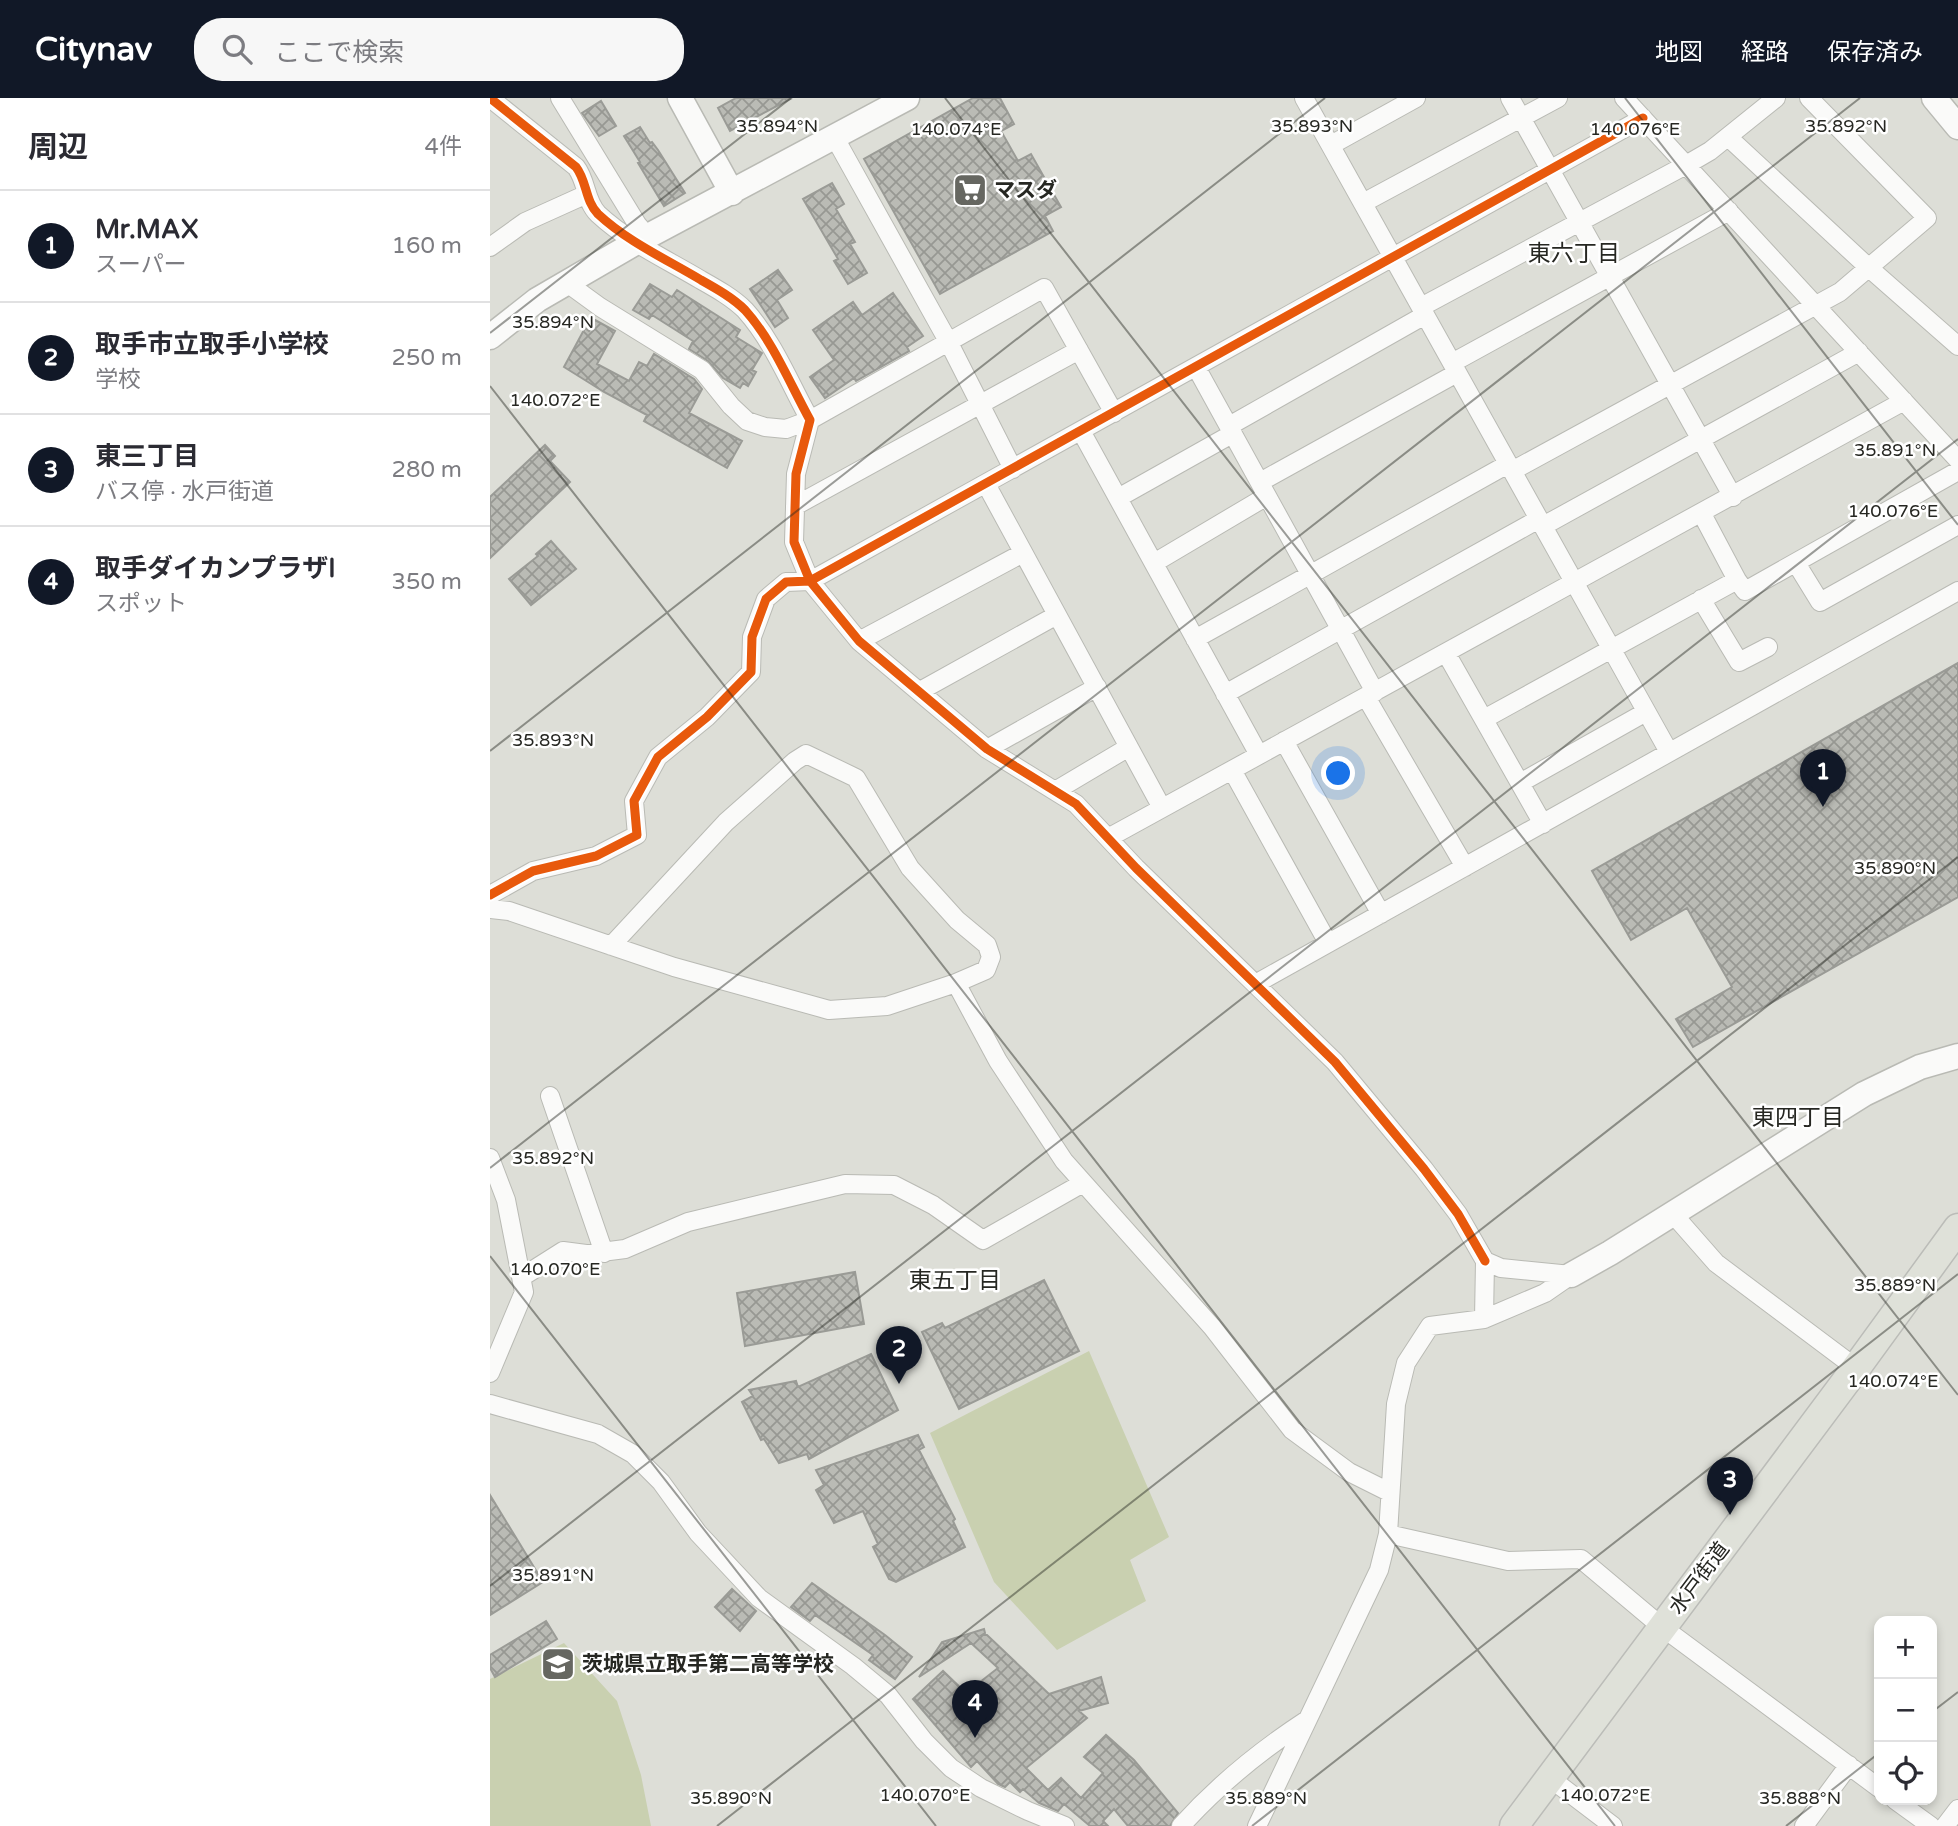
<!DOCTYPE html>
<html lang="ja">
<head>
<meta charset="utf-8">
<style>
	body { margin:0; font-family:"Varela Round","Noto Sans JP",sans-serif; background:#f7f7f7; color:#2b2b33 }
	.controls { position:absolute; right:21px; bottom:21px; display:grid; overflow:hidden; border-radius:14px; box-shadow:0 4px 10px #0003 }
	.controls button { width:63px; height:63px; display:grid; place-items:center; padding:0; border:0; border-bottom:2px solid #e1e1e2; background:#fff; color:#2b2b33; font:35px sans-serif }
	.you { position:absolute; left:849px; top:676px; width:24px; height:24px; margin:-18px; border:5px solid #fff; border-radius:50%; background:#1a73e8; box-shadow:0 0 0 10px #1a73e833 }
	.badge { display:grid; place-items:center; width:46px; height:46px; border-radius:50%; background:#111827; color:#fff; font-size:23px; font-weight:700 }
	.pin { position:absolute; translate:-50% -58px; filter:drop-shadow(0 2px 4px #0008) }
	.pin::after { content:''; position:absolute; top:37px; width:24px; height:21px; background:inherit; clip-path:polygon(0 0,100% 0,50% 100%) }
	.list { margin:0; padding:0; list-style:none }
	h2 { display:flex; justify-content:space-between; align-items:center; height:91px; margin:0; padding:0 28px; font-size:30px }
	h2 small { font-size:23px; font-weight:400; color:#7c7c81 }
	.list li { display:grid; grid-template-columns:46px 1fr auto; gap:21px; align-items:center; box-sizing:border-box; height:112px; padding:0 28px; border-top:2px solid #e1e1e2 }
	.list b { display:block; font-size:26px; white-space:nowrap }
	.list p { margin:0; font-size:23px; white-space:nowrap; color:#7c7c81 }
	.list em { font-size:23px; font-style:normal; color:#7c7c81 }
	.icon { flex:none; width:38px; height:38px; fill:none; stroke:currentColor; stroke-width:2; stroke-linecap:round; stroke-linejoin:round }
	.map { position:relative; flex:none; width:1468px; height:1728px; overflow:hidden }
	header { display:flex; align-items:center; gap:42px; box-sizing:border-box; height:98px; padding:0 35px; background:#111827; color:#fff }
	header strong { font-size:33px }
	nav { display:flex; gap:38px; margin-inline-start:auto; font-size:24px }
	.search { width:490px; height:63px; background:#f7f7f7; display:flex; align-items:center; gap:18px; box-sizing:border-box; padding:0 24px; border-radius:28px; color:#7c7c81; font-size:26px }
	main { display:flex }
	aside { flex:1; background:#fff }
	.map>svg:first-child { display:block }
	.park { fill:#c9d0b0 }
	.building { fill:url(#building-cross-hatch); stroke:#9a9b96; stroke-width:2 }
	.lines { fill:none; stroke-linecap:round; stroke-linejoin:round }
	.street-casing { stroke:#b9bab4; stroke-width:20 }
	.secondary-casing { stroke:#b9bab4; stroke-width:27 }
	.primary-casing { stroke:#bbbcb8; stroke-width:31 }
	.street { stroke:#fafaf9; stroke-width:18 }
	.secondary { stroke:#fafaf9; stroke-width:24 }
	.primary { stroke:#dfe1d9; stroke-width:28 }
	.cycleway-casing { stroke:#fff; stroke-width:13 }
	.cycleway { stroke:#e8590c; stroke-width:9 }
	.ticks { fill:none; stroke:#262722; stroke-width:2; stroke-opacity:0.45 }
	.labels { text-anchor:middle; stroke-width:5; stroke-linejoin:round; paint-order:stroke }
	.poi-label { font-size:21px; font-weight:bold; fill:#262722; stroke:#fff; text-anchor:start }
	.street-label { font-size:21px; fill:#262722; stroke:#fff }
	.neighbourhood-label { font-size:23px; fill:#262722; stroke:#fff }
	.ticks-label { font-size:18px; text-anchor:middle; fill:#262722; stroke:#fff; stroke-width:5; stroke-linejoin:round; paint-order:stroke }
</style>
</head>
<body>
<header>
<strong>Citynav</strong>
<div class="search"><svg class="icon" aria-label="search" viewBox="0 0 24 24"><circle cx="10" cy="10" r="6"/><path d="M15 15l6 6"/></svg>ここで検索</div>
<nav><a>地図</a><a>経路</a><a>保存済み</a></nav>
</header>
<main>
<aside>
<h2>周辺<small>4件</small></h2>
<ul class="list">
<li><span class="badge">1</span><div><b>Mr.MAX</b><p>スーパー</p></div><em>160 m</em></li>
<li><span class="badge">2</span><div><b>取手市立取手小学校</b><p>学校</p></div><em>250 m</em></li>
<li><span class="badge">3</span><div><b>東三丁目</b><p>バス停 · 水戸街道</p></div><em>280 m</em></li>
<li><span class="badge">4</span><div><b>取手ダイカンプラザI</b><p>スポット</p></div><em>350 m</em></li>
</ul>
</aside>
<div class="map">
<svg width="1468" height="1728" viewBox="0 0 1468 1728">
	<defs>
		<pattern id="building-cross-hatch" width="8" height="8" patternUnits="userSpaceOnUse" patternTransform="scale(1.75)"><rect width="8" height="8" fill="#babbb5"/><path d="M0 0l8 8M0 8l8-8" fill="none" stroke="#979893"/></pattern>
	</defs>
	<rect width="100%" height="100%" fill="#ddded7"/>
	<path class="park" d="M 599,1253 L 679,1439 L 640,1462 L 656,1503 L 567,1552 L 504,1484 L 440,1335 Z
		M 74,1545 L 127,1603 L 151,1677 L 161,1728 L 0,1728 L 0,1581 Z"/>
	<path class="building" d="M 246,0 L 302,0 L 240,33 L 228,10 Z
		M 483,0 L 510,0 L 524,26 L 511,33 L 528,63 L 541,56 L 571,109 L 555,118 L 563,133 L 450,196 L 374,61 Z
		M 111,3 L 126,28 L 109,38 L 92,15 Z
		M 150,29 L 160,45 L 162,44 L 168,52 L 195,95 L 174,108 L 148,65 L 150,64 L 134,38 Z
		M 342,85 L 354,106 L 346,111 L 365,144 L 360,146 L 377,175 L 358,186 L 344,163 L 348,161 L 313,101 Z
		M 288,172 L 302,192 L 287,202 L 298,220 L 285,229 L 260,191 Z
		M 160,186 L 182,199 L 187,192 L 250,232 L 246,239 L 272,255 L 262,272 L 266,274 L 258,288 L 253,285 L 250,290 L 233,280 L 218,263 L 199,251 L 203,243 L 162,217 L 159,221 L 143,212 Z
		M 403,195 L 433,238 L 417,249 L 419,253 L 366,283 L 364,280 L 335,300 L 320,279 L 344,262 L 323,232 L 363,204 L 372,217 Z
		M 105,222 L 125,233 L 107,266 L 139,283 L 149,264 L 157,268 L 164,256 L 204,281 L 212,291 L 199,315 L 252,343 L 237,370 L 154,323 L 157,317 L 114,294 L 74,269 L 95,230 L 99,233 Z
		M 55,347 L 65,358 L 60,363 L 80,384 L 0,460 L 0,399 Z
		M 61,443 L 86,471 L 41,507 L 19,481 L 48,458 L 46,456 Z
		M 1468,565 L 1468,799 L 1203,949 L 1186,921 L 1242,889 L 1197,810 L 1141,842 L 1102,773 Z
		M 365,1174 L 374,1226 L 255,1248 L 247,1195 Z
		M 554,1182 L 589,1253 L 469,1311 L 432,1234 L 452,1225 L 455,1230 Z
		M 381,1256 L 408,1312 L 319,1361 L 317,1356 L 289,1365 L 274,1341 L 271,1342 L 252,1304 L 263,1298 L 259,1292 L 306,1283 L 308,1289 Z
		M 428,1337 L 434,1349 L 429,1352 L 465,1421 L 463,1423 L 475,1449 L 406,1484 L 399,1481 L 383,1449 L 388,1446 L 373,1413 L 344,1425 L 326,1392 L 334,1387 L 326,1372 Z
		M 0,1397 L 53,1484 L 0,1517 Z
		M 322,1485 L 395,1537 L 422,1559 L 405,1581 L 379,1562 L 383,1557 L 325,1517 L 320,1523 L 301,1509 Z
		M 242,1491 L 266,1513 L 250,1533 L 225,1509 Z
		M 56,1523 L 67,1541 L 5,1579 L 0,1570 L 0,1557 Z
		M 494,1531 L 495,1535 L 492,1537 L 497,1537 L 559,1596 L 611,1579 L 618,1605 L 589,1613 L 597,1620 L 536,1670 L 558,1692 L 571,1680 L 591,1700 L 613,1675 L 594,1659 L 616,1637 L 644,1662 L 688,1715 L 680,1728 L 638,1728 L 624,1711 L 613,1723 L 618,1728 L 600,1728 L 574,1706 L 568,1713 L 549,1705 L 533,1691 L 530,1694 L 520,1684 L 515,1689 L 508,1686 L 487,1663 L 481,1669 L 423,1601 L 453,1573 L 476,1595 L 508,1570 L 481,1545 L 429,1579 L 452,1544 Z"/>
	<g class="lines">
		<g class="street-casing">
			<path id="street" d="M 0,0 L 86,69 C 97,83 95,103 108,116 C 138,144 176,161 211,182 C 227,191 243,200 255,212 C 283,243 300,286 320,322 L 306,376 L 304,444 L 320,483 L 369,543 L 497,651 L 586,706 L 646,770 L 845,964 L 934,1071 L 968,1116 L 995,1163
				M 70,0 L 147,126 L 159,140
				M 814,0 L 1179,654
				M 1020,0 L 1243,399
				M 1134,0 L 1468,362
				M 1238,39 L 1378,169 L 1468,248
				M 345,40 L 458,243 L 523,371
				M 841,47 L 926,0
				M 873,105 L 1068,0
				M 0,149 L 35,124 L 97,96
				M 77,185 L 110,209 L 212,272 L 241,308 L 257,323 L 275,329 L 296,331 L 320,322 L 554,190 L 624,315
				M 931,209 L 1196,67 L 1220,53 L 1286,0
				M 962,265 L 1239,113
				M 706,269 L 885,594
				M 739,328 L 935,217
				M 591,333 L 769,657
				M 1022,373 L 1350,194 L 1437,120 L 1319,0
				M 770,384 L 967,275
				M 496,386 L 672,710
				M 628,400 L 742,336
				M 305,408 L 589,252
				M 1212,416 L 1247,482 L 1255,493 L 1468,373
				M 1053,428 L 1369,254
				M 664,465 L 777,398
				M 1306,465 L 1330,504 L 1468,427
				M 1211,501 L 1249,564 L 1278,549
				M 705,541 L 1018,366
				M 369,543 L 533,455
				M 956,555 L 1053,726
				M 430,593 L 567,517
				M 735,596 L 1049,421
				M 876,599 L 975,769
				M 994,621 L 1247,482
				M 794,643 L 891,816
				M 497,651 L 607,589
				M 742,672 L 838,845
				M 1030,685 L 1156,614
				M 565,693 L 639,649
				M 618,740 L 1414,303
				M 0,797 L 43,773 L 106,758 L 147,737 L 144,703 L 168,659 L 217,619 L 261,574 L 262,539 L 276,501 L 296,484 L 320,483 L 1153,20
				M 0,811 L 19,813 L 184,869 L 339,912 L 397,908 L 466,885 L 496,872 L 501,859 L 497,847 L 467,822 L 420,770 L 366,680 L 316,656 L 305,663 L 236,724 L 121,848
				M 466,885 L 508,963 L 574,1063 L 722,1229 L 802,1332 L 859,1374 L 899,1394
				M 767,885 L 1468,493
				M 60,998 L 114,1155
				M 0,1060 L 16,1102 L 34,1194 L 0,1275
				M 1183,1116 L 1226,1165 L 1366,1270
				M 32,1179 L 73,1153 L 96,1156 L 135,1151 L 198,1124 L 355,1086 L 404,1087 L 443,1107 L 493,1142 L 593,1085
				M 994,1221 L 995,1163 L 1011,1170 L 1081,1177
				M 0,1306 L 108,1336 L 143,1356 L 171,1384 L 208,1435 L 269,1500 L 363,1568 L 398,1597 L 434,1643 L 461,1670 L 491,1690 L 538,1713 L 575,1728
				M 898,1436 L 1018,1463 L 1091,1461 L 1172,1529 L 1389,1690
				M 1060,1680 L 1123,1728
				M 1405,1702 L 1441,1728
				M 691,1728 C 728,1687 771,1652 817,1622
				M 767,1728 L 889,1472 L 898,1436 L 906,1306 L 916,1265 L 940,1228 L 994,1221 L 1055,1195 L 1081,1177
				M 1314,1728 L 1359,1667
				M 1455,1728 L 1468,1711"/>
		</g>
		<g class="secondary-casing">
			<path id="secondary" d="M 190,0 L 242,95
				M 1444,0 L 1468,29
				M 0,239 L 47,202 L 145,145 L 417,0
				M 1081,1177 L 1120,1155 L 1374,996 L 1430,969 L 1468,958"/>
		</g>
		<g class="primary-casing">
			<path id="primary" d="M 1024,1728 L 1366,1270 L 1468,1130"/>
		</g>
		<use href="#street" class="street"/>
		<use href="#secondary" class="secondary"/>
		<use href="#primary" class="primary"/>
		<g class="cycleway-casing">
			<path id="cycleway" d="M 0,0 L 86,69 C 97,83 95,103 108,116 C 138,144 176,161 211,182 C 227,191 243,200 255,212 C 283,243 300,286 320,322 L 306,376 L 304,444 L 320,483 L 369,543 L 497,651 L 586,706 L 646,770 L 845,964 L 934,1071 L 968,1116 L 995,1163
				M 0,797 L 43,773 L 106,758 L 147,737 L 144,703 L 168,659 L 217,619 L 261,574 L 262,539 L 276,501 L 296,484 L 320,483 L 1153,20"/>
		</g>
		<use href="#cycleway" class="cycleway"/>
	</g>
	<path class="ticks" d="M 455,0 L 1468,1297M 1135,0 L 1468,427M 0,235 L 301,0M 0,288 L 1125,1728M 0,653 L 835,0M 0,1070 L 1370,0M 0,1158 L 446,1728M 0,1488 L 1468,341M 1442,1614 L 1468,1594M 227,1728 L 1468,759M 762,1728 L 1468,1176M 1296,1728 L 1389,1655"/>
	<defs>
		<g id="supermarket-square" transform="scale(1.75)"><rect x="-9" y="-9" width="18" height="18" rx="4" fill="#666761" stroke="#fff"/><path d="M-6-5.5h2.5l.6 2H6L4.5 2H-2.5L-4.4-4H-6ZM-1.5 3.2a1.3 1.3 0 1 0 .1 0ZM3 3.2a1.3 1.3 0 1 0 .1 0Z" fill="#fff"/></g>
		<g id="school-square" transform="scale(1.75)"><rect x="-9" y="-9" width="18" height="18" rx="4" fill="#666761" stroke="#fff"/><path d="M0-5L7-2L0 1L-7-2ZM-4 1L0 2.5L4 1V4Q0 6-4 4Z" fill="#fff"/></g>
	</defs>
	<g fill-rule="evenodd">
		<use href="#supermarket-square" x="480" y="92"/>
		<use href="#school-square" x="68" y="1566"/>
	</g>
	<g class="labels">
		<g class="poi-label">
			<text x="504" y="99">マスダ</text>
			<text x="92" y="1573">茨城県立取手第二高等学校</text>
		</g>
		<g class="street-label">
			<text transform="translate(1209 1480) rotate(-53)" y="7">水戸街道</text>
		</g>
		<g class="neighbourhood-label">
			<text x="1084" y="163">東六丁目</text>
			<text x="1308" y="1027">東四丁目</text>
			<text x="465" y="1190">東五丁目</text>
		</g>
	</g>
	<g class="ticks-label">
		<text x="287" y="34">35.894°N</text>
		<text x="822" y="34">35.893°N</text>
		<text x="1356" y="34">35.892°N</text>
		<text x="1145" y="37">140.076°E</text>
		<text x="466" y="37">140.074°E</text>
		<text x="63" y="230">35.894°N</text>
		<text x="65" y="308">140.072°E</text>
		<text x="1405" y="358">35.891°N</text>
		<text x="1403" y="419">140.076°E</text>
		<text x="63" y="648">35.893°N</text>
		<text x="1405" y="776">35.890°N</text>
		<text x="63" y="1066">35.892°N</text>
		<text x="65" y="1177">140.070°E</text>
		<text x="1405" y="1193">35.889°N</text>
		<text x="1403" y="1289">140.074°E</text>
		<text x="63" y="1483">35.891°N</text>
		<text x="435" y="1703">140.070°E</text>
		<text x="1115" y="1703">140.072°E</text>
		<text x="241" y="1706">35.890°N</text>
		<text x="776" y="1706">35.889°N</text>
		<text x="1310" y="1706">35.888°N</text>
	</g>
</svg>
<div class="controls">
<button>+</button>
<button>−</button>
<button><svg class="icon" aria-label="locate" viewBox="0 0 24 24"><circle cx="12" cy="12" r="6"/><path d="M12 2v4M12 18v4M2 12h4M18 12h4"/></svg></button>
</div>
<div class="you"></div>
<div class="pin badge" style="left:1333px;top:709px">1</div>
<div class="pin badge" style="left:409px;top:1286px">2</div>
<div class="pin badge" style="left:1240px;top:1417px">3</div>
<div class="pin badge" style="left:485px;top:1640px">4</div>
</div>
</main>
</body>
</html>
